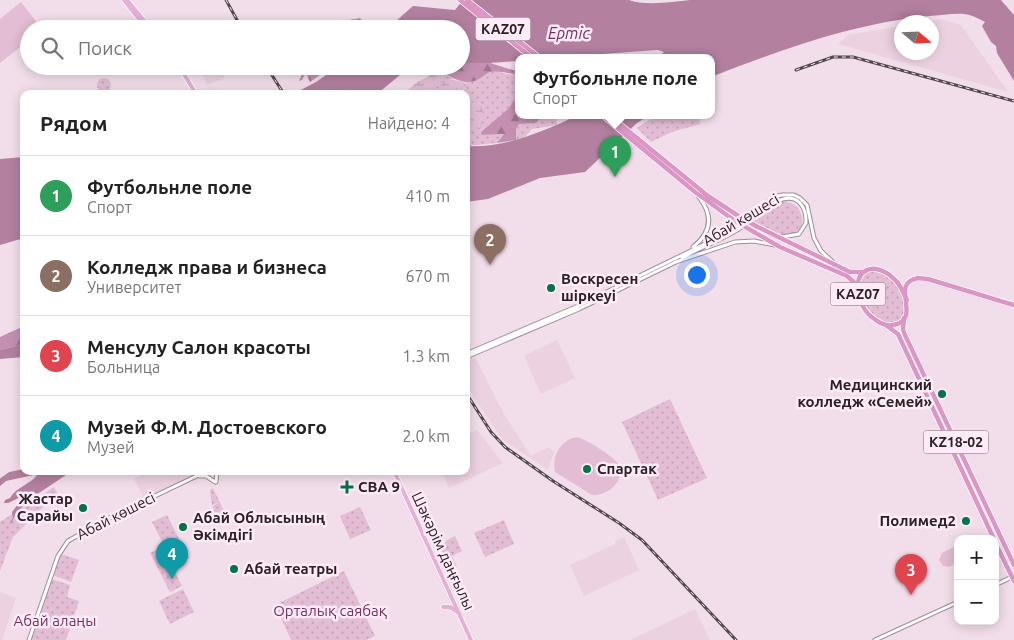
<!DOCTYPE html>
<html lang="ru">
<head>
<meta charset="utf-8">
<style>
	body { margin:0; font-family:Ubuntu,sans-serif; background:#f2f2f2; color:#222 }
	.controls { position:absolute; right:15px; bottom:15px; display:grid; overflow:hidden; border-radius:10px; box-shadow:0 2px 12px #0003 }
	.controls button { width:45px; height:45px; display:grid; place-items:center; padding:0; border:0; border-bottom:1px solid #e0e0e0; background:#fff; color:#222; font:25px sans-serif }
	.compass { position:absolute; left:894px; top:15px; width:45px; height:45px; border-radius:50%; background:#fff; box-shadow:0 2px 12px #0003; rotate:109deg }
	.you { position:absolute; left:696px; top:274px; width:18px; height:18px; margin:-12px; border:4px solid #fff; border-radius:50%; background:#1a73e8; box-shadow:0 0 0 8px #1a73e833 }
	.badge { display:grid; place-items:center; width:32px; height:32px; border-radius:50%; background:#b45309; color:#fff; font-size:16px; font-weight:700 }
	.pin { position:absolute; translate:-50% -41px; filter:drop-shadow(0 1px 2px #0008) }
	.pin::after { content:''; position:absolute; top:26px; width:18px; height:15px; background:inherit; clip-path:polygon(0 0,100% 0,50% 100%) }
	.popup { position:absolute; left:515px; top:54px; width:200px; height:65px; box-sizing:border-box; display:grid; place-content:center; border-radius:10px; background:#fff; filter:drop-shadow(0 1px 4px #0005); font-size:16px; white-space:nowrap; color:#767676 }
	.popup b { font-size:19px; color:#222 }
	.popup::after { content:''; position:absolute; left:50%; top:100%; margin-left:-10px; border:10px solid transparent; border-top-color:#fff }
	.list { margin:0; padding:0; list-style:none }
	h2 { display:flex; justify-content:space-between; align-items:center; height:65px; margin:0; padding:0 20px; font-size:21px }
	h2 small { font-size:16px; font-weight:400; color:#767676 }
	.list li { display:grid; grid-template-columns:32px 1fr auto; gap:15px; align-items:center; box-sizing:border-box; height:80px; padding:0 20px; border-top:1px solid #e0e0e0 }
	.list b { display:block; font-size:19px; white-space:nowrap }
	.list p { margin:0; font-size:16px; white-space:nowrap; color:#767676 }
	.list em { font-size:16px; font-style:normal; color:#767676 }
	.icon { flex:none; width:28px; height:28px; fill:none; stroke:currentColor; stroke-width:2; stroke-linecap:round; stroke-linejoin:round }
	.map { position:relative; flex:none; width:1014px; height:640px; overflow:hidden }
	.search { position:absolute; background:#fff; box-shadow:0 2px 12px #0003; left:20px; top:20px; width:450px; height:55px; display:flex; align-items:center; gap:12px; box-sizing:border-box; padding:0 18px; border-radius:28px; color:#767676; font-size:19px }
	.panel { position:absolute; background:#fff; box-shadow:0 2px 12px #0003; left:20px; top:90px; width:450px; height:385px; border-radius:10px }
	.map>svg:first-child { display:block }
	.built { fill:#ecd1e1 }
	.grass { fill:url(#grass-dots) }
	.forest { fill:url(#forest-firs) }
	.wetland { fill:url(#wetland-marsh) }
	.pitch { fill:#e2bdd4 }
	.water { fill:#b380a0 }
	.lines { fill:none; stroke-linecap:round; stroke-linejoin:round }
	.river { stroke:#b380a0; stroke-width:4 }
	.secondary-casing { stroke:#9f8d98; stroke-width:5 }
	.primary-casing { stroke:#fff; stroke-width:5.5 }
	.trunk-casing { stroke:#fff; stroke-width:6 }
	.secondary { stroke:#fff; stroke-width:3 }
	.primary { stroke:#e5b0d4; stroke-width:4 }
	.trunk { stroke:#dc96c6; stroke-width:4.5 }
	.rail-casing { stroke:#52474e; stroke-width:3 }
	.rail { stroke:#ffebf7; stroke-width:1; stroke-dasharray:4; stroke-linecap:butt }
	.trunk-bridge-casing { stroke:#fff; stroke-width:6; stroke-linecap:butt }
	.trunk-bridge { stroke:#dc96c6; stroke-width:4.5 }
	.poi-dot { fill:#03714a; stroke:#ffebf7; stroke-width:2 }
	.labels { text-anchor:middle; stroke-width:5; stroke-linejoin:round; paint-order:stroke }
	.shield { fill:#ffebf7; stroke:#6a5e65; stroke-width:1 }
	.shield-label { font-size:14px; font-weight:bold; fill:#2a2227 }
	.street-label { font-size:15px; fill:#2a2227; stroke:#ffebf7 }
	.poi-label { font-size:15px; font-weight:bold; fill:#2a2227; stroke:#ffebf7; text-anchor:start }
	.park-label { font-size:15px; fill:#72325e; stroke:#ffebf7 }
	.water-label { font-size:16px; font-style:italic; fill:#70315d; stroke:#ffebf7 }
</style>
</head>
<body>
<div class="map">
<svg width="1014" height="640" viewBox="0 0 1014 640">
	<defs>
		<pattern id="grass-dots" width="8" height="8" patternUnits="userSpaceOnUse" patternTransform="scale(1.25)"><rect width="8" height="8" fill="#e2bdd4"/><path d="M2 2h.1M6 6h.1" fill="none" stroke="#c2a2b6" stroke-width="1.8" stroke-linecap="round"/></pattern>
		<pattern id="forest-firs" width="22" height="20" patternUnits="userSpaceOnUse" patternTransform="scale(1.25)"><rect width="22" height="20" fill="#c490b2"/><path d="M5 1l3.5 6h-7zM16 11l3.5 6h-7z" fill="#9f7591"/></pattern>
		<pattern id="wetland-marsh" width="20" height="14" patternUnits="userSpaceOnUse" patternTransform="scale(1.25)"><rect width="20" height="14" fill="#e2bdd4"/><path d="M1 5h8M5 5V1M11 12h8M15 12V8" fill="none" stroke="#c2a2b6"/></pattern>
	</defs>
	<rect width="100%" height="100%" fill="#f2deea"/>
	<path class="built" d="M 941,19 L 961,25 L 1008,92 L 838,44 L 848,35 L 901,26 L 902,52 L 932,52 L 932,22 L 922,22 Z
		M 199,66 L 236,66 L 237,68 L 223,74 L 225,78 L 207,85 Z
		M 557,340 L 575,378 L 541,394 L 524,356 Z
		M 475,357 L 504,414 L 531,456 L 549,447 L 554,452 L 548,470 L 502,439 L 466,385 L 466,360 Z
		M 477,430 L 503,463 L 449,488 L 442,471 L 466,471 L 466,435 Z
		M 150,471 L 192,471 L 193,475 L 144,499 L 134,479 Z
		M 624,537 L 639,570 L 584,596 L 570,565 L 615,544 L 615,541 Z
		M 0,592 L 16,598 L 2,640 L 0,640 Z
		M 695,609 L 710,640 L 630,640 L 664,624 Z"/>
	<path class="grass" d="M 497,71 L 506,74 L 519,75 L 519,94 L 508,109 L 481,132 L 483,135 L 504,134 L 497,143 L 466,146 L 466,118 L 469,121 L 475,103 L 466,102 L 466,94 L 461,94 L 467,84 L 464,82 C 475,82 485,72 497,71 Z
		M 445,73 L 453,79 L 449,79 L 447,91 L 450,92 L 449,94 L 421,94 Z
		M97 85a7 7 0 1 1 14 0a7 7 0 1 1-14 0Z
		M 542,116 L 557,116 L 557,125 L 532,129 L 525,137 L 516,140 L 516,129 L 519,124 L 536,123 Z
		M 655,116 L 699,116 L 700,124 L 672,132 L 651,142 L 637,128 Z
		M 784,201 C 808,204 808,236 786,236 C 776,236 762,226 753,222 L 778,202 Z
		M 877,270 C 885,273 893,279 898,286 C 905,297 911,324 890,323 C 867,322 844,273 877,270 Z
		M 670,399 L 707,478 L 658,500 L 622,422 Z
		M 54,487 L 57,493 L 13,537 L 0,571 L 0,522 Z
		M 213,488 L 225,513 L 214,512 L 213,506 L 219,502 L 212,505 L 210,490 Z
		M 360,507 L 371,530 L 350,539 L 340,516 Z
		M 167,515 L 189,558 L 174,565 L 152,522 Z
		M 504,520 L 514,544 L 485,557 L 474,533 Z
		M 455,536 L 462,551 L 452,556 L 457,567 L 450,571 L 442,551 L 446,541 Z
		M 162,547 L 182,586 L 170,592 L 150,553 Z
		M 61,554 L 79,560 L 71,582 L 53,575 Z
		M 344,571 L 375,636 L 366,640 L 291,640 L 275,605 Z
		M 51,579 L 70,585 L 67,597 L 79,601 L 66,640 L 30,640 Z
		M 183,589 L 194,612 L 170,624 L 159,601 Z"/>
	<path class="forest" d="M 360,18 L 370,29 L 336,29 L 339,22 Z
		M 461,63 L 490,63 L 519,72 L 519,75 C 511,74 498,70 491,72 C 486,73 482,78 477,80 C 463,86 451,77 440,70 L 449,66 L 461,66 Z
		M 305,66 L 333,66 L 310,82 L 306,73 L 302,80 L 299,81 Z
		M 519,94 L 519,116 L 542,116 L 536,123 L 519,124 L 516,129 L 516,140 L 497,143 L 504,134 L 482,135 L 481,132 L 508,109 Z
		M 24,326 L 24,344 L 0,350 L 0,337 Z"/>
	<path class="wetland" d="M 440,70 L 445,73 L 421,94 L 403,94 L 416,83 Z
		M 449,79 L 464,82 L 467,86 L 463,89 L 461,94 L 451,94 L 447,91 L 444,94 L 439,89 L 442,82 Z
		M 466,102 L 481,105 L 483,115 L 480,130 L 466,118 Z"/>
	<path class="pitch" d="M 21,2 L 42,29 L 29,29 L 29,40 L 0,63 L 0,19 Z
		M 572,438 C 574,438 577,437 580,438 C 587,440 616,458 619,465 C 625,482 607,496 592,495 L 555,472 C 552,457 558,445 572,438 Z
		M 958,545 L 958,562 L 949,567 L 943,566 L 939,560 L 942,553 Z"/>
	<path class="water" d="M 463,0 L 629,0 C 644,6 673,2 690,0 L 1001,0 L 1014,15 L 1014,81 L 997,53 L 996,46 L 991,42 L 982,26 L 985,22 C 978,18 972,15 964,14 C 953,13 940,16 929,16 C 853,23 781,50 711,77 L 711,58 L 657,58 L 664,52 L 658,50 C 611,53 565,58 519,58 L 519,61 L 490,63 L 461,63 L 461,29 L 387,29 L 413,6 L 455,10 Z
		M 339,66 L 449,66 L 435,73 L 431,73 L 424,67 L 419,66 L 406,70 L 377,94 L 293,94 L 316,82 Z
		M 576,116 L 648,116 L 637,123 L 585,172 L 540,178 L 488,199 L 466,202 L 466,146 C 502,149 545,131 576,116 Z
		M 24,157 L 24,238 L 0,245 L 0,159 Z
		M 24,344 L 24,357 L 0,359 L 0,350 Z
		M 24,469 L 24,471 L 72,471 L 33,497 L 16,513 L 12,522 L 9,524 L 13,518 L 12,512 L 25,495 L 8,503 L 4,503 L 5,500 L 10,498 C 16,487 31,484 38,474 L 6,481 L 0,486 L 0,480 Z"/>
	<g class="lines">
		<path class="river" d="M 0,481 L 10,474 L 24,471"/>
		<g class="secondary-casing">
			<path id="secondary" d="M 693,247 C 712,232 713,215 699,197
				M 682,258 C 700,247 720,241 737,230 C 752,221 782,187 799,202 C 805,208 806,214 806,223 L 799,234 L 782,237
				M 466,354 L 578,306 L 713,240 L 736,227 L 774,197 L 782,195 L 794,195 L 800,198 L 807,205 L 814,238 L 821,251 L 832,261
				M 466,357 L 579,309 L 676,262 L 735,242 L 754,241 L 775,245
				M 199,476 L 206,476 L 215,482
				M 216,482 L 217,471
				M 995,585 L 1014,576
				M 29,640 L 58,556 L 68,541 L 111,517 L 207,471
				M 875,640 L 958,602"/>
		</g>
		<g class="primary-casing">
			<path id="primary" d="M 124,0 L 147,29
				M 127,0 L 151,29
				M 179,66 L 196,94
				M 394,471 L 471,640
				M 443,607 L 450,607 L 459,613"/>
		</g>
		<g class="trunk-casing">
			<path id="trunk" d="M 460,0 L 532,58
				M 467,0 L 540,58
				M 603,116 L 695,192 L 735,221
				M 610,116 L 708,196 L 740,217
				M 756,226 L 850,272 L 863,272
				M 754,232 L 780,247 L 847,276 L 857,285
				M 917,278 L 928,279 L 1014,305
				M 907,300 C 903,293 901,285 895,280 C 875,259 850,269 860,299 C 862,306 866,313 873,318 C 879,322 885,327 893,325 C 917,321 901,298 906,286 C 908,281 913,279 918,278
				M 904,318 L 903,330 L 905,335 L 1014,565
				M 887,326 L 898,334 L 994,539
				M 995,542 L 1014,581"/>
		</g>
		<use href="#secondary" class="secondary"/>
		<use href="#primary" class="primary"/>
		<use href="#trunk" class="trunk"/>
		<g class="rail-casing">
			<path id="rail" d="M 226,0 L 242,29
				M 266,66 L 284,94
				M 796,70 L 833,57 L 853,57 L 1014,101
				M 466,393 L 491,432 L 505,447 L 553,481 L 619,523 L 642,540 L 736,640"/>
		</g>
		<use href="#rail" class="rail"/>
		<g class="trunk-bridge-casing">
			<path id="trunk-bridge" d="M 740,217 L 756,226
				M 735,221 L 754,232"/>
		</g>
		<use href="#trunk-bridge" class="trunk-bridge"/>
	</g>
	<g class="poi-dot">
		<circle cx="551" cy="288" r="5"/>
		<circle cx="942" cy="394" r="5"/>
		<circle cx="587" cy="469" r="5"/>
		<path d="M344.5 479.5h5v5h5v5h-5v5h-5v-5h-5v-5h5z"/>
		<circle cx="83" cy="508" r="5"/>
		<circle cx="966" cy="521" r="5"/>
		<circle cx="183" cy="527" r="5"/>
		<circle cx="234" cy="569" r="5"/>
	</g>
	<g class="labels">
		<g class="shield">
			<rect x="475.5" y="17.5" width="55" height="23" rx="4"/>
			<rect x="830.5" y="282.5" width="55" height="23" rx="4"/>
			<rect x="923.5" y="430.5" width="65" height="23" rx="4"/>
		</g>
		<g class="shield-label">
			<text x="503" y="34">KAZ07</text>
			<text x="858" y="299">KAZ07</text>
			<text x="956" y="447">KZ18-02</text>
		</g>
		<g class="street-label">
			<text transform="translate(741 220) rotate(-31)" y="5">Абай көшесі</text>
			<text transform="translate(116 516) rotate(-27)" y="5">Абай көшесі</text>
			<text transform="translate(443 551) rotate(65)" y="5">Шәкәрім даңғылы</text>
		</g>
		<g class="poi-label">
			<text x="561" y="284">Воскресен<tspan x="561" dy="17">шіркеуі</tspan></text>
			<text x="932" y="390" text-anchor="end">Медицинский<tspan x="932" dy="17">колледж «Семей»</tspan></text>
			<text x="597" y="474">Спартак</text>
			<text x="358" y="492">СВА 9</text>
			<text x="73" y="504" text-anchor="end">Жастар<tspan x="73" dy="17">Сарайы</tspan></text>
			<text x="193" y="523">Абай Облысының<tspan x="193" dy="17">Әкімдігі</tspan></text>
			<text x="956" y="526" text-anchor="end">Полимед2</text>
			<text x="244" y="574">Абай театры</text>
		</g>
		<g class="park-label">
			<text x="330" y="616">Орталық саябақ</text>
			<text x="55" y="626">Абай алаңы</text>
		</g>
		<g class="water-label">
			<text x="569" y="39">Ертіс</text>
		</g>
	</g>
</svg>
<div class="controls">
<button>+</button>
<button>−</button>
</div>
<svg class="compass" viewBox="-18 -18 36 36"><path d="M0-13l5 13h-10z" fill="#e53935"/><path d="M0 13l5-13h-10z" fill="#767676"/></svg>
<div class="you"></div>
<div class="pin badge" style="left:615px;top:177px;background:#2e9e5b">1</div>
<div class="popup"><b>Футбольнле поле</b>Спорт</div>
<div class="pin badge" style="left:490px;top:265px;background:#8d6e63">2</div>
<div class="pin badge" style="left:911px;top:595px;background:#e0444e">3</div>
<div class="pin badge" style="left:172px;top:579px;background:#0f9aa8">4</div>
<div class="search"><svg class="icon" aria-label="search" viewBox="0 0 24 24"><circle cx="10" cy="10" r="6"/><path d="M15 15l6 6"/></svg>Поиск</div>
<section class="panel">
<h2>Рядом<small>Найдено: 4</small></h2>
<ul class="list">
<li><span class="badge" style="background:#2e9e5b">1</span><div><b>Футбольнле поле</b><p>Спорт</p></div><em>410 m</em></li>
<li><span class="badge" style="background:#8d6e63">2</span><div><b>Колледж права и бизнеса</b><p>Университет</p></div><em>670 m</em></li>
<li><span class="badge" style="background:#e0444e">3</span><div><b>Менсулу Салон красоты</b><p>Больница</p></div><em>1.3 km</em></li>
<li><span class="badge" style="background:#0f9aa8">4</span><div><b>Музей Ф.М. Достоевского</b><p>Музей</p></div><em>2.0 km</em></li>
</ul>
</section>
</div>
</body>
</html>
